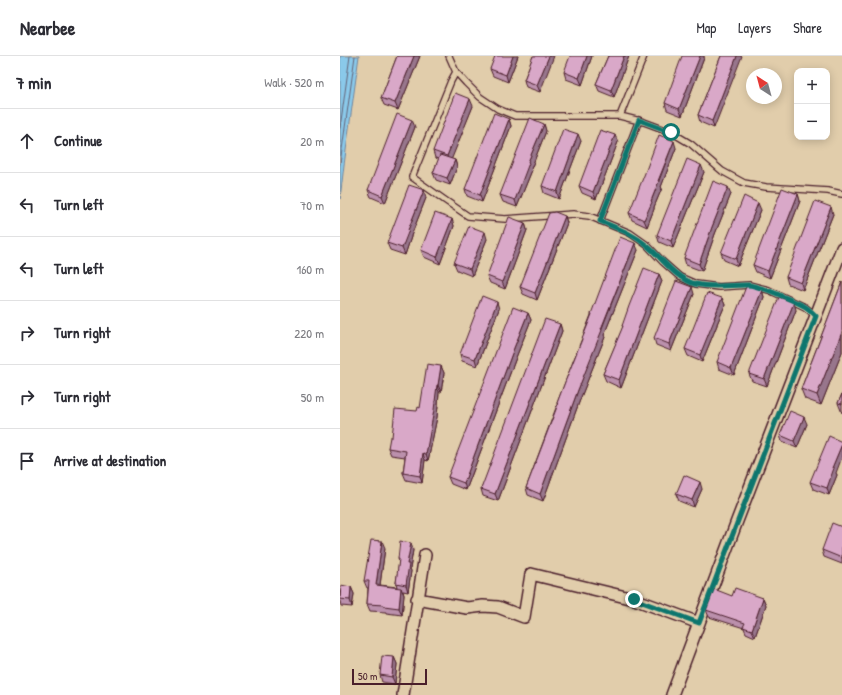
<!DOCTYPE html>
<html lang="en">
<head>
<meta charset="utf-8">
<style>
	body { margin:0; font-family:"Patrick Hand",sans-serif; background:#f7f7f7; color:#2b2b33 }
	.controls { position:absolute; right:12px; top:12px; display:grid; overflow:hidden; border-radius:8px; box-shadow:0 2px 10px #0003 }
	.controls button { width:36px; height:36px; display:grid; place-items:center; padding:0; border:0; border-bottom:1px solid #e1e1e2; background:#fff; color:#2b2b33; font:20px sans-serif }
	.compass { position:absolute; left:406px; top:12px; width:36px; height:36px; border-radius:50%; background:#fff; box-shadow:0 2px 10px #0003; rotate:324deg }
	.scale { position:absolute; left:12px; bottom:10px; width:75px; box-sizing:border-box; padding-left:4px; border:2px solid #4a1f2b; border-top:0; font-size:11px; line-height:14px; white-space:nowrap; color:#4a1f2b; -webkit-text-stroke:3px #e1cdab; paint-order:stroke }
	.stop { position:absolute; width:12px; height:12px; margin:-9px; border:3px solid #0f766e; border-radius:50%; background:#fff }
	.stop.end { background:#0f766e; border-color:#fff; box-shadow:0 1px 4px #0008 }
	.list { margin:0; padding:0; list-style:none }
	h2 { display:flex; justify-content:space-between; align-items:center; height:52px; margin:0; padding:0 16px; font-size:17px }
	h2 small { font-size:13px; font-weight:400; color:#7c7c81 }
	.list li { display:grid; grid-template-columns:26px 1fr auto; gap:12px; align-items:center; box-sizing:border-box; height:64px; padding:0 16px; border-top:1px solid #e1e1e2 }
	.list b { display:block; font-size:15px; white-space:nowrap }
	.list em { font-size:13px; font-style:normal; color:#7c7c81 }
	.icon { flex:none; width:22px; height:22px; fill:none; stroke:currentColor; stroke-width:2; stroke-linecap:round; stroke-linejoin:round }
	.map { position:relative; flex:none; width:502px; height:639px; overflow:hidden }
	header { display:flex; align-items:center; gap:24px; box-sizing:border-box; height:56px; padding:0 20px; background:#fff; border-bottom:1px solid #e1e1e2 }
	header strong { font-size:19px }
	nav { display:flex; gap:22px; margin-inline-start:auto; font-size:14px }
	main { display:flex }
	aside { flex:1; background:#fff }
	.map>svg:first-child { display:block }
	.water { fill:#8ac9ea; stroke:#70859e }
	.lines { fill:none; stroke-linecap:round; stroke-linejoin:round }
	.shore { stroke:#646377; stroke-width:1 }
	.lane-casing { stroke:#4a1f2b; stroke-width:8 }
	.street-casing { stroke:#4a1f2b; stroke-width:14 }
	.lane { stroke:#e1cdab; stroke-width:5.5 }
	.street { stroke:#e1cdab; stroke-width:11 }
	.wall { fill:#bb90ac; stroke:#4a1f2b }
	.shaded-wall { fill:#98768c; stroke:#4a1f2b }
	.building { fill:#d9a8c8; stroke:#4a1f2b }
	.route { stroke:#0f766e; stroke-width:5 }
</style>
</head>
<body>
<header>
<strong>Nearbee</strong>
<nav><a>Map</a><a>Layers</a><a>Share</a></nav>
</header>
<main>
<aside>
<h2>7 min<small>Walk · 520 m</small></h2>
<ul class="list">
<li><svg class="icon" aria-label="ahead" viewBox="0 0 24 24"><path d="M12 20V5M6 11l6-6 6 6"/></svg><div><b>Continue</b></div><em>20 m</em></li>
<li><svg class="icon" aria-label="left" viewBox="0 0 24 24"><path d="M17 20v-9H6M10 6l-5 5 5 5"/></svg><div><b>Turn left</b></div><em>70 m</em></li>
<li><svg class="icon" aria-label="left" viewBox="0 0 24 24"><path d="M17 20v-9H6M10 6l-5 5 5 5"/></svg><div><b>Turn left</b></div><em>160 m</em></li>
<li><svg class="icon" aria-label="right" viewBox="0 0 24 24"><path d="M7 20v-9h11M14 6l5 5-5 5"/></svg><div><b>Turn right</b></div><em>220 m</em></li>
<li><svg class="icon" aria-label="right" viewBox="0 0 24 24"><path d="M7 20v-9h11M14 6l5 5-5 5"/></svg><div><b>Turn right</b></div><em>50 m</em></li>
<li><svg class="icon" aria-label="arrive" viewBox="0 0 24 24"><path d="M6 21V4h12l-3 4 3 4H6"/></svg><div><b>Arrive at destination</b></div></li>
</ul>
</aside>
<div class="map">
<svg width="502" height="639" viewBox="0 0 502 639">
	<rect width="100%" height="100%" fill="#e1cdab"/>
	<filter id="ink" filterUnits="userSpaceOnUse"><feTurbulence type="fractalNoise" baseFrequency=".025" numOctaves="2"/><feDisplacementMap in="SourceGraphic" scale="8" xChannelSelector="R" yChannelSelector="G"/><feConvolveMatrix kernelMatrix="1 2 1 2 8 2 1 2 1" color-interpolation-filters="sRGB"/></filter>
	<g filter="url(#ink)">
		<path class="water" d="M 0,0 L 19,0 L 4,109 L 0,143 Z"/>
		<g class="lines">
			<path class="shore" d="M 0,72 L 10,0
				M 0,108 L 15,0"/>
			<g class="lane-casing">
				<path id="lane" d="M 109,0 L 116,16 L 111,25 L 72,121 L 106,145 L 128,160 L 165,163 L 233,158 L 249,160 L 290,177 L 307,189 L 323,206 L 340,221 L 356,228 L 379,231 L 409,229 L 429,234 L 465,251 L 476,260
					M 116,16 L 126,27 L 140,41 L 158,53 L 175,60 L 280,60 L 304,66 L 331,76 L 351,88 L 382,115 L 404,127 L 426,131 L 488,135 L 502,138
					M 280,60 L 304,0
					M 260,165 L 299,64"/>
			</g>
			<g class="street-casing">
				<path id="street" d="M 77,543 L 127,552 L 143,550 L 158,551 L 184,561 L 191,518 L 294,543 L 359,567
					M 63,639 L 85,499
					M 332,639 L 397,465 L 502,192"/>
			</g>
			<use href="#lane" class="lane"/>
			<use href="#street" class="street"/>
		</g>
		<path class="wall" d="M 57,0 L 80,0 L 58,54 L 44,49 L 41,42 Z
			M 178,0 L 168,26 L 153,20 L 150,13 Z
			M 193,0 L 200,36 L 186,31 L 184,24 Z
			M 252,0 L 242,29 L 226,23 L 224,16 Z
			M 268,0 L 289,0 L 274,41 L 259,35 L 256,28 Z
			M 364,0 L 364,2 L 342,60 L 327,54 L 325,47 Z
			M 381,0 L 374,72 L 360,66 L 358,59 Z
			M 133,50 L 111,103 L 115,104 L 117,111 L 110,129 L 96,124 L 93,117 L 99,103 L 95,102 L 93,95 Z
			M 169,63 L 171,70 L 142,146 L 127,140 L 125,133 Z
			M 204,68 L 206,75 L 191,113 L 192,114 L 177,151 L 163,146 L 160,139 Z
			M 75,71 L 45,147 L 31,141 L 28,134 Z
			M 241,85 L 219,143 L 204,137 L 202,130 Z
			M 278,86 L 256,143 L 242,137 L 239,130 Z
			M 336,92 L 321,131 L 322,132 L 314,151 L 314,153 L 307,171 L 292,164 L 289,157 Z
			M 364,116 L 333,192 L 319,186 L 317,179 Z
			M 391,138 L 375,178 L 362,215 L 346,209 L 344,202 Z
			M 458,138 L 460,145 L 430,222 L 416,216 L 413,209 Z
			M 86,142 L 71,180 L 71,181 L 65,199 L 50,194 L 47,187 Z
			M 421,154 L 398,210 L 384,204 L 381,197 Z
			M 493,158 L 463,234 L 448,228 L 446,221 Z
			M 225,160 L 227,167 L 197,244 L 183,238 L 180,231 Z
			M 112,163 L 114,170 L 100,208 L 84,201 L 81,194 Z
			M 185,167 L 187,174 L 165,233 L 150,227 L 147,220 Z
			M 147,183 L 132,220 L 117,214 L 114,207 Z
			M 298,194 L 264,279 L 265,281 L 241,341 L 203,445 L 188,439 L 186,432 L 217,349 L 217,347 L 251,259 L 251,258 Z
			M 319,218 L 322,225 L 281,332 L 266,325 L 263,318 L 283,271 L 282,270 Z
			M 502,226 L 502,296 L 481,349 L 465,343 L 461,333 Z
			M 422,234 L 424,241 L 394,319 L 379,313 L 377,306 Z
			M 354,238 L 331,295 L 316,289 L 314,282 Z
			M 382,242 L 385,249 L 377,268 L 377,269 L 362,306 L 348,300 L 345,293 Z
			M 159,253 L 137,310 L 122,305 L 120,298 Z
			M 456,254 L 427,330 L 412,325 L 409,318 Z
			M 188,257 L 191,264 L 177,299 L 126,434 L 111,428 L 108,421 Z
			M 220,268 L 222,275 L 158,445 L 143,440 L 141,433 Z
			M 101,310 L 104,317 L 101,336 L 99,336 L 97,361 L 88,405 L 85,404 L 82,427 L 66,424 L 63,417 L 65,401 L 51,399 L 48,392 L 52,381 L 80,352 Z
			M 502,338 L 502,357 L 498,347 Z
			M 467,368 L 457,392 L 442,386 L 440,379 Z
			M 496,417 L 497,419 L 489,439 L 473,433 L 470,426 Z
			M 362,433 L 354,451 L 339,445 L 336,438 Z
			M 502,471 L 502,508 L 484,501 L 482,494 Z
			M 45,492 L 40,529 L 57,531 L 56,527 L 59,506 L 58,503 L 73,494 L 70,513 L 71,515 L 68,536 L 63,535 L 64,539 L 62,559 L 46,557 L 46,556 L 30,555 L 27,548 L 28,532 L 27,532 L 24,525 Z
			M 11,531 L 14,538 L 12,551 L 1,550 L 0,545 L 0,535 Z
			M 392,540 L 423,542 L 426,549 L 415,581 L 406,577 L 404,572 L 369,561 L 366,554 Z
			M 54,601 L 57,608 L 55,628 L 42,626 L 40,619 Z"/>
		<path class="shaded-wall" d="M 74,0 L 80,0 L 58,54 L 55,47 Z
			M 173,0 L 178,0 L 168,26 L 166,19 Z
			M 209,0 L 214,0 L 200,36 L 197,29 Z
			M 247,0 L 252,0 L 242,29 L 239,22 Z
			M 284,0 L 289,0 L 274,41 L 271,34 Z
			M 360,0 L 364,0 L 364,2 L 342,60 L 339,53 Z
			M 397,0 L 402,0 L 374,72 L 372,65 Z
			M 130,43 L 133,50 L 110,107 L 107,100 Z
			M 169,63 L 171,70 L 142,146 L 140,139 Z
			M 72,64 L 75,71 L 45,147 L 42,140 Z
			M 204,68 L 206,75 L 191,113 L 192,114 L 177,151 L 175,144 L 188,106 Z
			M 238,78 L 241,85 L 219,143 L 217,136 Z
			M 275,79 L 278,86 L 256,143 L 253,136 Z
			M 334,85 L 336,92 L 321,131 L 322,132 L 314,151 L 314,153 L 307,171 L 304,164 Z
			M 115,104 L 117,111 L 110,129 L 107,122 Z
			M 361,109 L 364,116 L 333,192 L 331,185 Z
			M 388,131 L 391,138 L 375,178 L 362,215 L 359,208 L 372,171 Z
			M 84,134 L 86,142 L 71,180 L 71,181 L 65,199 L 62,192 L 68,174 Z
			M 458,138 L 460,145 L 430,222 L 428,215 Z
			M 418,147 L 421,154 L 398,210 L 396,203 Z
			M 491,151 L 493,158 L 463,234 L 461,227 Z
			M 225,160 L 227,167 L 197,244 L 195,237 Z
			M 112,163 L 114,170 L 100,208 L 97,201 Z
			M 185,167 L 187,174 L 165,233 L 162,226 Z
			M 145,176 L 147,183 L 132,220 L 130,213 Z
			M 295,187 L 298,194 L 264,279 L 265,281 L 241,341 L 203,445 L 200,438 L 238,334 Z
			M 319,218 L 322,225 L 281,332 L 279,324 Z
			M 352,231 L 354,238 L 331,295 L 329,288 Z
			M 422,234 L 424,241 L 394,319 L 391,312 Z
			M 382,242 L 385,249 L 377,268 L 377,269 L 362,306 L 360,299 Z
			M 157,246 L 159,253 L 137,310 L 135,303 Z
			M 454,246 L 456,254 L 427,330 L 424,323 Z
			M 188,257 L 191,264 L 177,299 L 126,434 L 124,427 L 174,292 Z
			M 220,268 L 222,275 L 158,445 L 155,438 Z
			M 502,276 L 502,296 L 481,349 L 477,339 Z
			M 101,310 L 104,317 L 101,336 L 98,329 Z
			M 97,329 L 99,336 L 97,361 L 88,405 L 86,398 Z
			M 464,361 L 467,368 L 457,392 L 454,385 Z
			M 502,388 L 502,401 L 496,417 L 497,419 L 489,439 L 487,432 L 492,412 Z
			M 83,397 L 85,404 L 82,427 L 80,420 Z
			M 360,426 L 362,433 L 354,451 L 352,444 Z
			M 42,485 L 45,492 L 39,536 L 36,529 Z
			M 71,487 L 73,494 L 70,513 L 71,515 L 68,536 L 66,529 L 67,508 Z
			M 11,531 L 14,538 L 12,551 L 10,544 Z
			M 61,532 L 64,539 L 62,559 L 59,552 Z
			M 423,542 L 426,549 L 415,581 L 412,574 Z
			M 54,601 L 57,608 L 55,628 L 52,621 Z"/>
		<path class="building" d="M 57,0 L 74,0 L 55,47 L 41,42 Z
			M 155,0 L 173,0 L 166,19 L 150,13 Z
			M 193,0 L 209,0 L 197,29 L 184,24 Z
			M 230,0 L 247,0 L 239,22 L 224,16 Z
			M 268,0 L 284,0 L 271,34 L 256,28 Z
			M 342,0 L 360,0 L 339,53 L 325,47 Z
			M 381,0 L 397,0 L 372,65 L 358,59 Z
			M 115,37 L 130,43 L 107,100 L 93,95 Z
			M 154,57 L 169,63 L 140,139 L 125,133 Z
			M 57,58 L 72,64 L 42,140 L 28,134 Z
			M 190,62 L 204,68 L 188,106 L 189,107 L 175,144 L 160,139 Z
			M 223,73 L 238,78 L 217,136 L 202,130 Z
			M 260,74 L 275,79 L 253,136 L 239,130 Z
			M 319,79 L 334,85 L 318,125 L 319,125 L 311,145 L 312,146 L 304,164 L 289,157 L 305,117 Z
			M 100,99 L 115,104 L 107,122 L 93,117 Z
			M 347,103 L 361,109 L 331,185 L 317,179 Z
			M 373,125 L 388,131 L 372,171 L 359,208 L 344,202 Z
			M 69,129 L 84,134 L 68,174 L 69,174 L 62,192 L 47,187 Z
			M 442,132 L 458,138 L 428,215 L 413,209 Z
			M 404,140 L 418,147 L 396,203 L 381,197 Z
			M 475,145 L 491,151 L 461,227 L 446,221 Z
			M 215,156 L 225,160 L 195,237 L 180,231 L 209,157 Z
			M 95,157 L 112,163 L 97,201 L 81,194 Z
			M 169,161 L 185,167 L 162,226 L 147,220 Z
			M 129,170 L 145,176 L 130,213 L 114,207 Z
			M 280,181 L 295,187 L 261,273 L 262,274 L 238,334 L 200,438 L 186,432 L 218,348 L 217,347 L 225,326 L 252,258 L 251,258 Z
			M 304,212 L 319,218 L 279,324 L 263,318 L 283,270 L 282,270 L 289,250 Z
			M 336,225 L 352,231 L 329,288 L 314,282 Z
			M 502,226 L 502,276 L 477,339 L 461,333 Z
			M 407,228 L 422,234 L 391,312 L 377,306 Z
			M 367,237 L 382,242 L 374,262 L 375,262 L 360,299 L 345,293 Z
			M 142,240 L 157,246 L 135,303 L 120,298 Z
			M 439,241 L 454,246 L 424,323 L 409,318 Z
			M 173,251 L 188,257 L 174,292 L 124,427 L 108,421 Z
			M 205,263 L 220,268 L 155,438 L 141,433 Z
			M 87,308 L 101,310 L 98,329 L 97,329 L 94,354 L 86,398 L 83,397 L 80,420 L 63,417 L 66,395 L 48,392 L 50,381 L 52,381 L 55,353 L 77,355 L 78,351 L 80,352 Z
			M 502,338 L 502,348 L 498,347 Z
			M 450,355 L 464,361 L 454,385 L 440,379 Z
			M 489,380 L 502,386 L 502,388 L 492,412 L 494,412 L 487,432 L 470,426 Z
			M 344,419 L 360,426 L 352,444 L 336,438 Z
			M 492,467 L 502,471 L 502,502 L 482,494 Z
			M 31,484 L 42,485 L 36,529 L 61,532 L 59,552 L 44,550 L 44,549 L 27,548 L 29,525 L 24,525 Z
			M 60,485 L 71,487 L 67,508 L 69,508 L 66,529 L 56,527 L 59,503 L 58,503 Z
			M 1,529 L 11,531 L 10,544 L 0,543 Z
			M 395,532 L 423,542 L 412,574 L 403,571 L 405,567 L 366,554 L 374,533 L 392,540 Z
			M 42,600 L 54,601 L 52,621 L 40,619 Z"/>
	</g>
	<g class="lines" filter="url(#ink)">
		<path class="route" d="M 294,543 L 359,567 L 476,260 C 472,256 468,252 464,250 C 452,244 419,229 407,229 C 390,229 373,232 355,228 C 333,221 323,202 306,189 C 292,177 276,172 260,165 L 299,64 L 331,76"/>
	</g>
</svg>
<div class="controls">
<button>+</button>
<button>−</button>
</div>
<svg class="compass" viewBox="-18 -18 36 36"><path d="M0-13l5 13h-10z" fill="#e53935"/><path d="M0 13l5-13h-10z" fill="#7c7c81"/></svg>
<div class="scale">50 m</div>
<div class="stop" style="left:331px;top:76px"></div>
<div class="stop end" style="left:294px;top:543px"></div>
</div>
</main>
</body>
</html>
